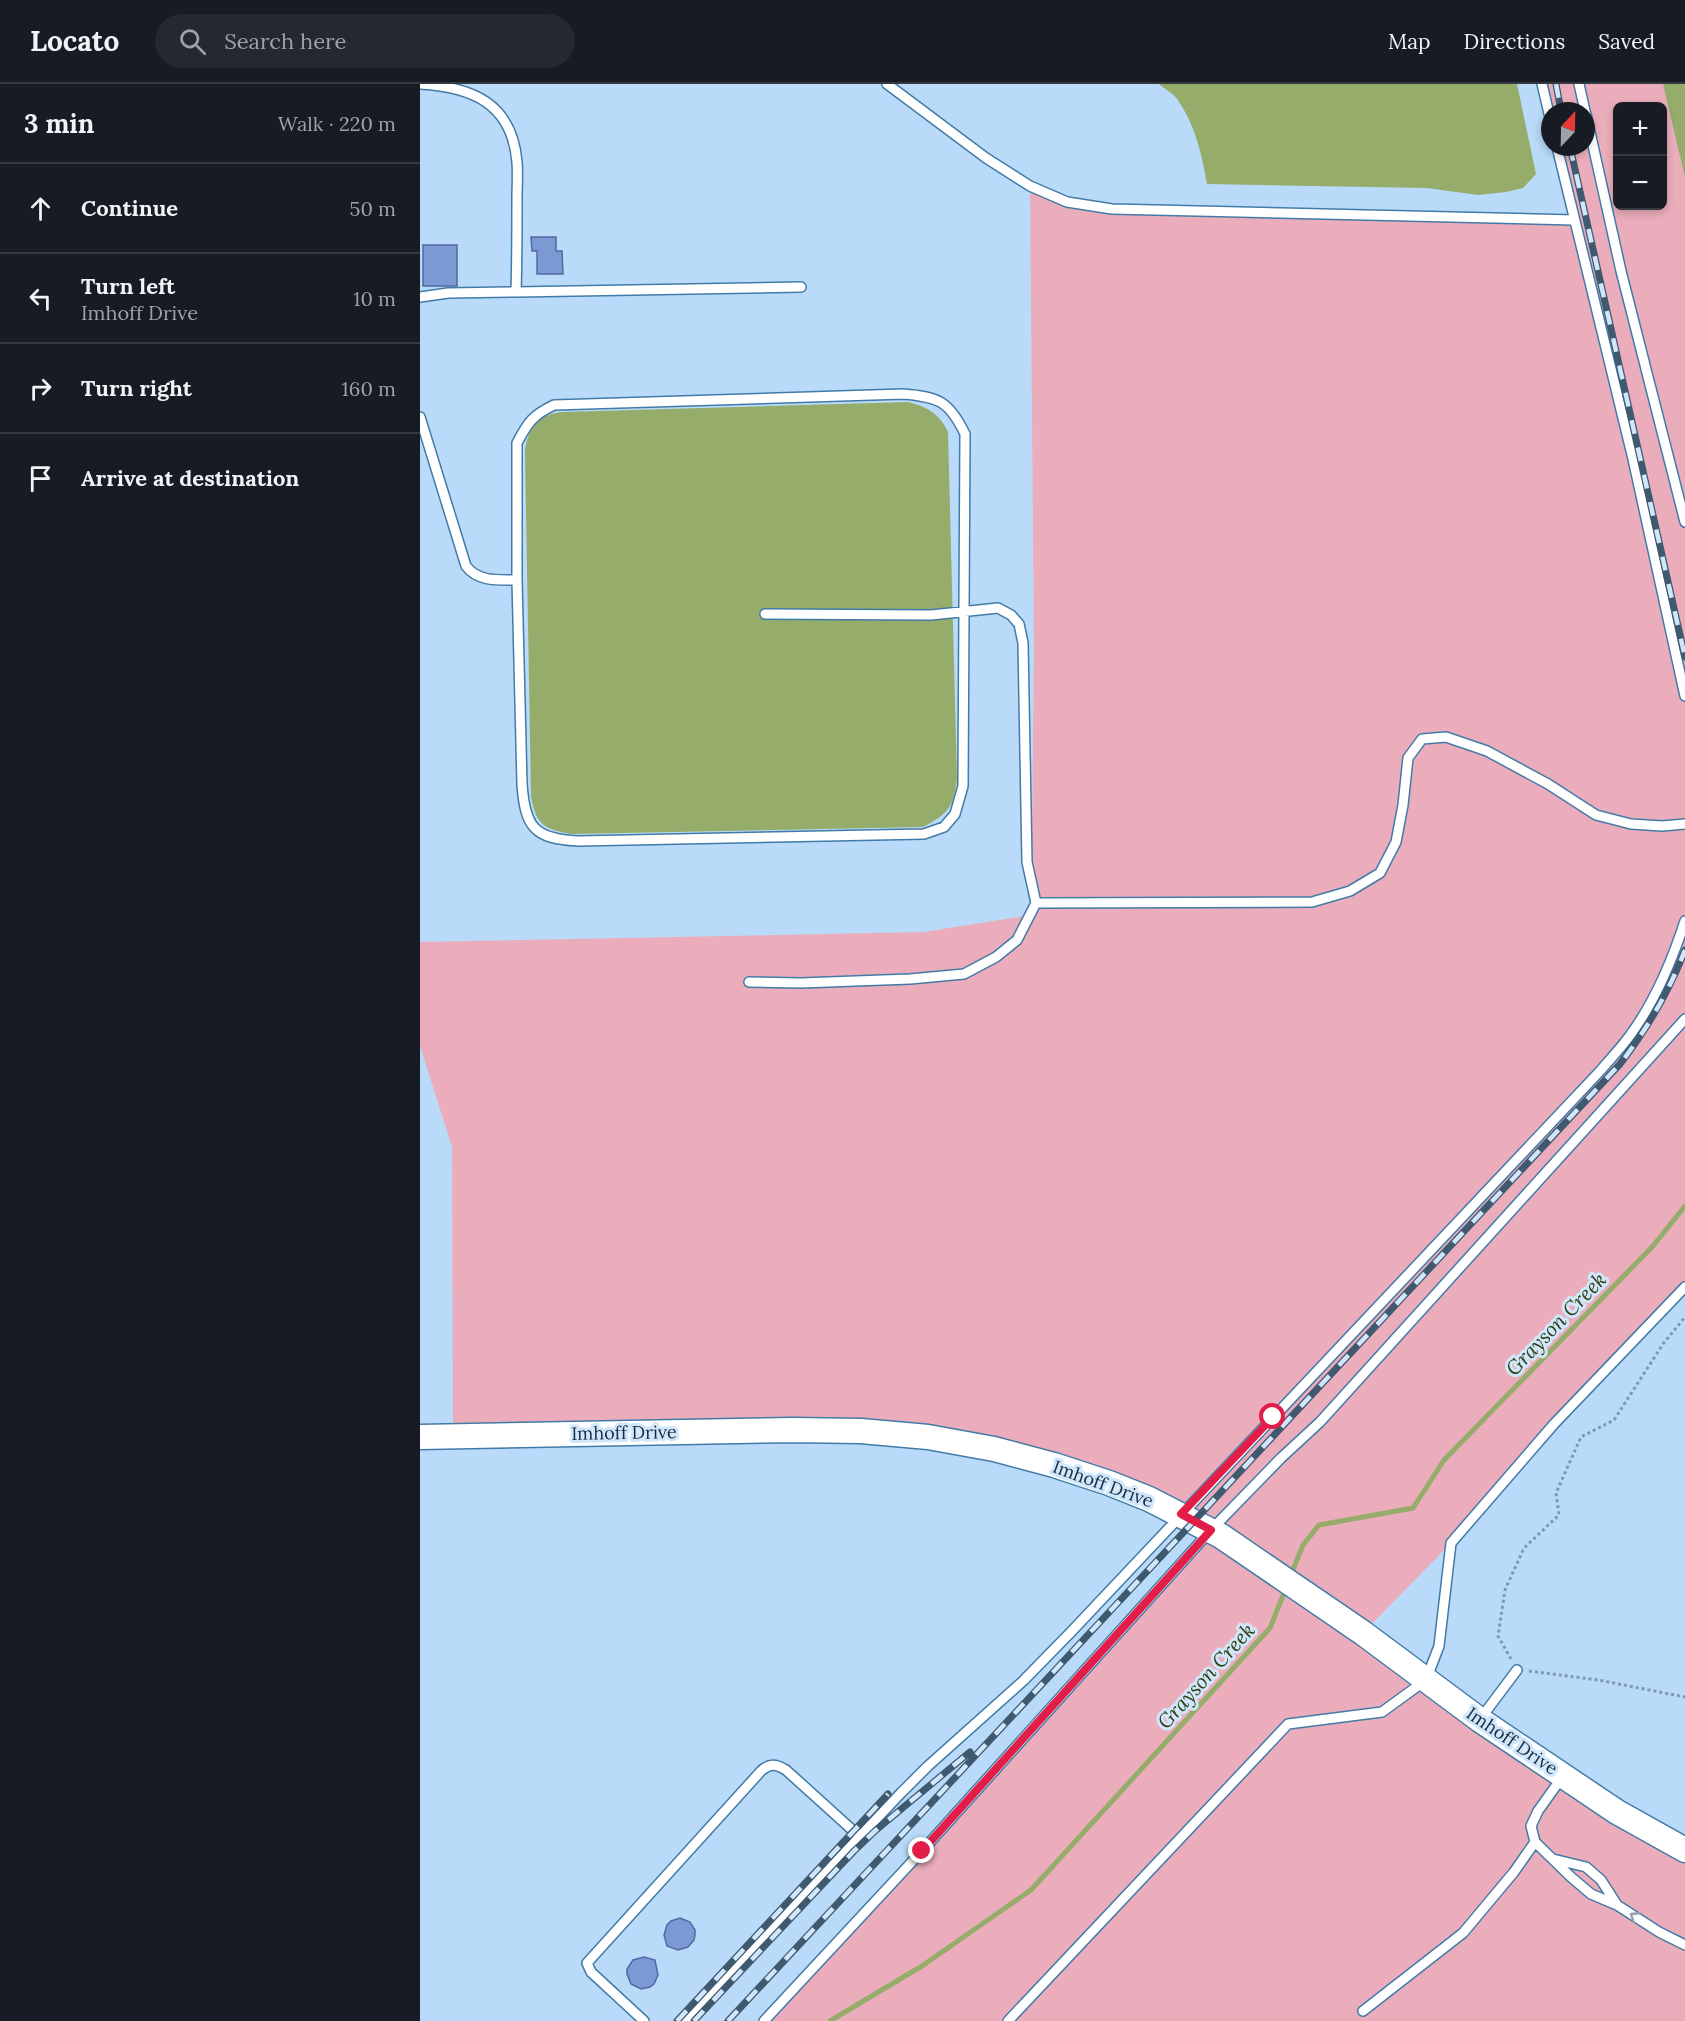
<!DOCTYPE html>
<html lang="en">
<head>
<meta charset="utf-8">
<style>
	body { margin:0; font-family:Lora,serif; background:#242831; color:#f1f3f6 }
	.controls { position:absolute; right:18px; top:18px; display:grid; overflow:hidden; border-radius:9px; box-shadow:0 3px 9px #0003 }
	.controls button { width:54px; height:54px; display:grid; place-items:center; padding:0; border:0; border-bottom:2px solid #363941; background:#171b24; color:#f1f3f6; font:30px sans-serif }
	.compass { position:absolute; left:1121px; top:18px; width:54px; height:54px; border-radius:50%; background:#171b24; box-shadow:0 3px 9px #0003; rotate:22deg }
	.stop { position:absolute; width:18px; height:18px; margin:-14px; border:4px solid #e11d48; border-radius:50%; background:#fff }
	.stop.end { background:#e11d48; border-color:#fff; box-shadow:0 2px 6px #0008 }
	.list { margin:0; padding:0; list-style:none }
	h2 { display:flex; justify-content:space-between; align-items:center; height:78px; margin:0; padding:0 24px; font-size:26px }
	h2 small { font-size:20px; font-weight:400; color:#9ea1a6 }
	.list li { display:grid; grid-template-columns:39px 1fr auto; gap:18px; align-items:center; box-sizing:border-box; height:90px; padding:0 24px; border-top:2px solid #363941 }
	.list b { display:block; font-size:22px; white-space:nowrap }
	.list p { margin:0; font-size:20px; white-space:nowrap; color:#9ea1a6 }
	.list em { font-size:20px; font-style:normal; color:#9ea1a6 }
	.icon { flex:none; width:33px; height:33px; fill:none; stroke:currentColor; stroke-width:2; stroke-linecap:round; stroke-linejoin:round }
	.map { position:relative; flex:none; width:1265px; height:1937px; overflow:hidden }
	header { display:flex; align-items:center; gap:36px; box-sizing:border-box; height:84px; padding:0 30px; background:#171b24; border-bottom:2px solid #363941 }
	header strong { font-size:28px }
	nav { display:flex; gap:33px; margin-inline-start:auto; font-size:21px }
	.search { width:420px; height:54px; background:#242831; display:flex; align-items:center; gap:15px; box-sizing:border-box; padding:0 21px; border-radius:33px; color:#9ea1a6; font-size:22px }
	main { display:flex }
	aside { flex:1; background:#171b24 }
	.map>svg:first-child { display:block }
	.green { fill:#ebadbb; fill-rule:evenodd }
	.water { fill:#95ac6a }
	.lines { fill:none; stroke-linecap:round; stroke-linejoin:round }
	.stream { stroke:#95ac6a; stroke-width:5 }
	.building { fill:#7d99d3; stroke:#516aa1; stroke-width:1.5 }
	.service-casing { stroke:#427ba7; stroke-width:12 }
	.tertiary-casing { stroke:#427ba7; stroke-width:27 }
	.path { stroke:#7b99b3; stroke-width:3; stroke-dasharray:3 3; stroke-linecap:butt }
	.service { stroke:#fff; stroke-width:9 }
	.tertiary { stroke:#fff; stroke-width:24 }
	.rail-casing { stroke:#3f596f; stroke-width:7 }
	.rail { stroke:#d0e7fb; stroke-width:4.5; stroke-dasharray:14; stroke-linecap:butt }
	.oneway { stroke:#96a0a9 }
	.route { stroke:#e11d48; stroke-width:8 }
	.labels { text-anchor:middle; stroke-width:6; stroke-linejoin:round; paint-order:stroke }
	.street-label { font-size:18px; fill:#162d40; stroke:#d0e7fb }
	.water-label { font-size:20px; font-style:italic; fill:#313f0f; stroke:#d0e7fb }
</style>
</head>
<body>
<header>
<strong>Locato</strong>
<div class="search"><svg class="icon" aria-label="search" viewBox="0 0 24 24"><circle cx="10" cy="10" r="6"/><path d="M15 15l6 6"/></svg>Search here</div>
<nav><a>Map</a><a>Directions</a><a>Saved</a></nav>
</header>
<main>
<aside>
<h2>3 min<small>Walk · 220 m</small></h2>
<ul class="list">
<li><svg class="icon" aria-label="ahead" viewBox="0 0 24 24"><path d="M12 20V5M6 11l6-6 6 6"/></svg><div><b>Continue</b></div><em>50 m</em></li>
<li><svg class="icon" aria-label="left" viewBox="0 0 24 24"><path d="M17 20v-9H6M10 6l-5 5 5 5"/></svg><div><b>Turn left</b><p>Imhoff Drive</p></div><em>10 m</em></li>
<li><svg class="icon" aria-label="right" viewBox="0 0 24 24"><path d="M7 20v-9h11M14 6l5 5-5 5"/></svg><div><b>Turn right</b></div><em>160 m</em></li>
<li><svg class="icon" aria-label="arrive" viewBox="0 0 24 24"><path d="M6 21V4h12l-3 4 3 4H6"/></svg><div><b>Arrive at destination</b></div></li>
</ul>
</aside>
<div class="map">
<svg width="1265" height="1937" viewBox="0 0 1265 1937">
	<rect width="100%" height="100%" fill="#b9dbf9"/>
	<path class="green" d="M 1126,0 L 1243,0 L 1265,94 L 1265,1203 L 1031,1459 L 943,1549 L 1265,1766 L 1265,1937 L 344,1937 L 791,1446 L 761,1430 L 508,1353 L 33,1353 L 32,1063 L 0,962 L 0,858 L 504,848 L 611,831 L 614,567 L 610,102 L 667,122 L 1154,136 L 1139,63 L 1166,63 L 1166,27 L 1131,27 ZM 1198,22 L 1242,22 L 1242,122 L 1198,122 Z"/>
	<path class="water" d="M 739,0 L 1097,0 L 1116,90 L 1103,104 L 1086,108 L 1058,111 L 1007,104 L 787,100 C 782,71 775,40 757,15 C 753,9 744,5 739,0 Z
		M 1243,0 L 1265,0 L 1265,94 Z
		M 487,318 C 506,322 520,330 528,348 L 537,696 C 533,724 528,730 503,743 L 151,750 C 123,745 116,740 111,712 L 105,369 C 106,346 119,330 142,328 Z"/>
	<g class="lines">
		<path class="stream" d="M 870,1493 L 883,1461 L 899,1441 L 993,1424 L 1024,1376 L 1233,1162 L 1265,1122
			M 410,1937 L 502,1882 L 611,1806 L 850,1544 L 866,1504"/>
	</g>
	<path class="building" d="M 111,153 L 136,153 L 136,167 L 142,167 L 143,190 L 117,190 L 117,167 L 112,167 Z
		M 3,161 L 37,161 L 37,202 L 3,202 Z
		M 260,1834 L 270,1838 L 275,1846 L 275,1851 L 274,1856 L 268,1863 L 258,1866 L 247,1862 L 244,1851 L 247,1841 L 251,1837 Z
		M 224,1873 L 235,1876 L 238,1891 L 234,1900 L 230,1903 L 221,1905 L 211,1900 L 207,1890 L 207,1885 L 213,1876 Z"/>
	<g class="lines">
		<g class="service-casing">
			<path id="service" d="M 0,0 C 52,3 92,19 97,78 C 98,90 97,103 97,115 C 97,146 97,177 96,208
				M 467,0 L 566,74 L 610,102 L 647,118 L 692,125 L 1154,136
				M 1122,0 L 1130,34
				M 1159,0 L 1165,27
				M 1166,30 L 1201,187 L 1265,438
				M 1137,63 L 1213,375 L 1265,612
				M 0,213 L 28,209 L 96,208 L 381,203
				M 483,310 C 519,313 529,317 545,350 L 543,702 L 535,730 L 524,743 L 504,750 L 158,757 C 114,755 105,743 102,700 L 97,496 L 97,359 C 108,338 113,331 134,321 Z
				M 0,333 L 46,482 C 58,498 78,496 97,496
				M 345,530 L 511,531 L 578,524 L 591,531 L 599,540 L 603,559 L 607,778 L 616,819
				M 329,898 L 381,899 L 490,895 L 544,890 L 576,873 L 597,856 L 616,819 L 892,818 L 930,807 L 960,789 L 976,758 L 983,721 L 988,674 L 1002,655 L 1026,653 L 1067,667 L 1128,700 L 1176,731 L 1211,740 L 1242,742 L 1265,740
				M 1061,1634 L 1097,1586
				M 1143,1692 L 1118,1727 L 1111,1742 L 1115,1758 L 1151,1793 L 1171,1810 L 1197,1821
				M 1133,1775 L 1166,1783 L 1181,1796 L 1197,1821 L 1239,1848 L 1265,1861
				M 943,1927 L 1043,1849 L 1094,1788 L 1115,1758
				M 224,1937 L 171,1888 L 167,1879 L 341,1687 C 350,1679 356,1680 366,1686 L 439,1752
				M 265,1937 L 481,1709 L 508,1682 L 603,1597 L 651,1548 L 1181,986 C 1191,974 1202,963 1211,950 C 1236,916 1252,877 1265,837
				M 344,1937 L 502,1767 L 791,1446 L 861,1374 L 900,1338 L 1265,935
				M 588,1937 L 868,1640 L 962,1628 L 1006,1596 L 1019,1562 L 1031,1459 L 1134,1340 L 1265,1203"/>
		</g>
		<g class="tertiary-casing">
			<path id="tertiary" d="M 0,1353 L 373,1346 L 441,1347 L 508,1353 L 574,1365 L 634,1381 L 689,1399 L 729,1415 L 801,1452 L 943,1549 L 1060,1636 L 1197,1728 L 1265,1766"/>
		</g>
		<path class="path" d="M 1091,1575 L 1078,1552 L 1085,1506 L 1104,1464 L 1139,1431 L 1136,1409 L 1161,1353 L 1194,1336 L 1243,1260 L 1265,1233
			M 1109,1587 L 1178,1596 L 1265,1613"/>
		<use href="#service" class="service"/>
		<use href="#tertiary" class="tertiary"/>
		<g class="rail-casing">
			<path id="rail" d="M 1136,0 L 1141,27
				M 1150,63 L 1265,573
				M 257,1937 L 468,1710
				M 274,1937 L 434,1767 L 456,1746 L 550,1668
				M 308,1937 L 1200,980 C 1227,945 1249,908 1265,866"/>
		</g>
		<use href="#rail" class="rail"/>
	</g>
	<defs><path id="oneway-chevron" d="M-2-3.5L2.5 0L-2 3.5" fill="none" stroke-width="1.6" stroke-linecap="round" stroke-linejoin="round" transform="scale(1.5)"/></defs>
	<use class="oneway" href="#oneway-chevron" transform="translate(1214 1832) rotate(-147)"/>
	<g class="lines">
		<path class="route" d="M 502,1767 L 791,1446 L 761,1430 L 853,1333"/>
	</g>
	<g class="labels">
		<g class="street-label">
			<text transform="translate(204 1349) rotate(-1)" y="6">Imhoff Drive</text>
			<text transform="translate(683 1400) rotate(20)" y="6">Imhoff Drive</text>
			<text transform="translate(1092 1657) rotate(34)" y="6">Imhoff Drive</text>
		</g>
		<g class="water-label">
			<text transform="translate(1136 1240) rotate(-46)" y="7">Grayson Creek</text>
			<text transform="translate(786 1592) rotate(-48)" y="7">Grayson Creek</text>
		</g>
	</g>
</svg>
<div class="controls">
<button>+</button>
<button>−</button>
</div>
<svg class="compass" viewBox="-18 -18 36 36"><path d="M0-13l5 13h-10z" fill="#e53935"/><path d="M0 13l5-13h-10z" fill="#9ea1a6"/></svg>
<div class="stop" style="left:853px;top:1333px"></div>
<div class="stop end" style="left:502px;top:1767px"></div>
</div>
</main>
</body>
</html>
